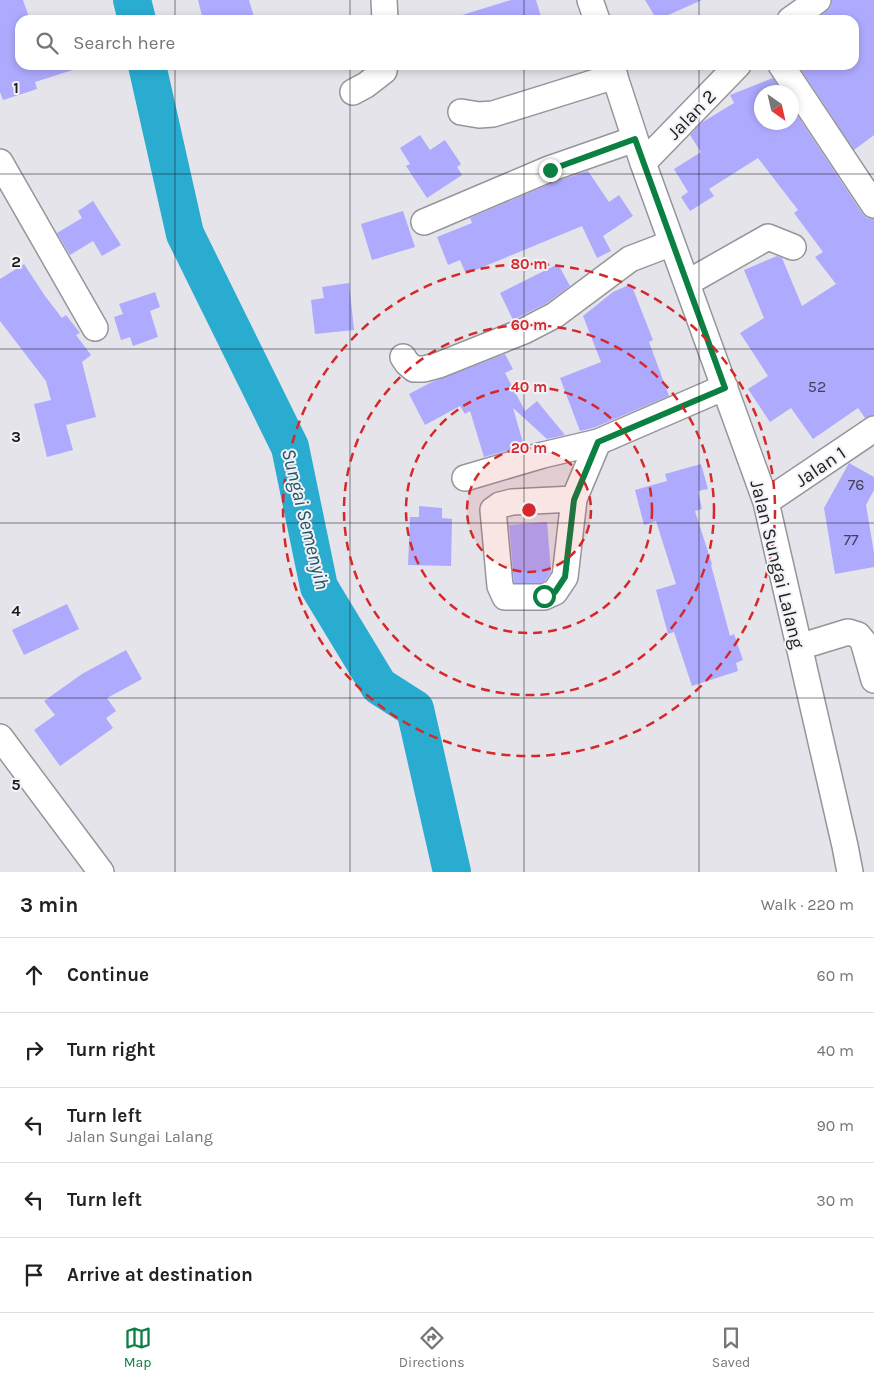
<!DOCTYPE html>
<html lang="en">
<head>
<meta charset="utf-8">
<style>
	body { margin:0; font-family:Karla,sans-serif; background:#f2f2f2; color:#222 }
	.compass { position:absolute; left:754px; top:85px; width:45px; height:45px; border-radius:50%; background:#fff; box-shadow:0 2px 8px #0003; rotate:146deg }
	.stop { position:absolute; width:15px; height:15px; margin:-11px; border:4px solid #0b8043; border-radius:50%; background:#fff }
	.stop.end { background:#0b8043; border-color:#fff; box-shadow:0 1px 5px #0008 }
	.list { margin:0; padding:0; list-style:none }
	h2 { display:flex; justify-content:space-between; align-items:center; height:65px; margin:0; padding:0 20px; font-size:21px }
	h2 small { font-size:16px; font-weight:400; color:#767676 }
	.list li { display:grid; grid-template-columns:32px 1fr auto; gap:15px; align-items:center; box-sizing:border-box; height:75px; padding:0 20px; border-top:1px solid #e0e0e0 }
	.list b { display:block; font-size:19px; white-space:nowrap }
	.list p { margin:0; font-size:16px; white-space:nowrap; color:#767676 }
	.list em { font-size:16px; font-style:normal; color:#767676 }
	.icon { flex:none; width:28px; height:28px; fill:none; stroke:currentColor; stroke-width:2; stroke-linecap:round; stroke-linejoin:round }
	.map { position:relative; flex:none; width:874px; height:872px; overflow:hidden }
	.search { position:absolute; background:#fff; box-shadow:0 2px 8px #0003; left:15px; right:15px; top:15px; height:55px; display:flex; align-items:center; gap:12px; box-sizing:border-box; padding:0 18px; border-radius:15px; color:#767676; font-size:19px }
	.sheet { height:440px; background:#fff }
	nav { display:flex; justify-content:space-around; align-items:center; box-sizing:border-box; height:70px; border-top:1px solid #e0e0e0; background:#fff; font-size:14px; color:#767676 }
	nav a { display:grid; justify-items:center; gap:2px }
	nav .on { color:#0b8043 }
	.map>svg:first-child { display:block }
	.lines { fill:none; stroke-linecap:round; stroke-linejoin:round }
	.river { stroke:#2aacd0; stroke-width:38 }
	.building { fill:#aeaafe }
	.minor-casing { stroke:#95959b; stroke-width:28 }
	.minor { stroke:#fff; stroke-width:25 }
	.route { stroke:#0b8043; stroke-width:6 }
	.grid { fill:none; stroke:#1e1e20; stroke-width:1; stroke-opacity:0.55 }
	.ring { fill:none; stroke:#d62828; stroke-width:2.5; stroke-dasharray:9 6 }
	.labels { text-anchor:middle; stroke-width:4; stroke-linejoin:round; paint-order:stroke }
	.number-label { font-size:16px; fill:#424158 }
	.street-label { font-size:19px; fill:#1e1e20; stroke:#f1f1f7 }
	.water-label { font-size:20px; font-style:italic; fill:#225464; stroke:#f1f1f7 }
	.grid-label { font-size:16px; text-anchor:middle; font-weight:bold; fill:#1e1e20; stroke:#f1f1f7; stroke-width:4; stroke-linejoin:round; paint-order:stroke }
	.centre { fill:#d62828; stroke:#f1f1f7; stroke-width:2.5 }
	.ring-label { font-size:15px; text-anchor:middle; font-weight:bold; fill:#d62828; stroke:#f1f1f7; stroke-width:4; stroke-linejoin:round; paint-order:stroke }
</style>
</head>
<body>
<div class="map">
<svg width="874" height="872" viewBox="0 0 874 872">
	<rect width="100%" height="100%" fill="#e4e4ea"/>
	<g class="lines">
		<path class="river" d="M 132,0 L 137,20
			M 147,65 L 185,234 L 290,447 L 319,587 L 379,686 L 415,709 L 452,872"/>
	</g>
	<path class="building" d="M 0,0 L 23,0 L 30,20 L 20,20 L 20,65 L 76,65 L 76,69 L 35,82 L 37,89 L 3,100 L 0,92 Z
		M 198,0 L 249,0 L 255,20 L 203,20 Z
		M 511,0 L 536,0 L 542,20 L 459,20 L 459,16 Z
		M 645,0 L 702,0 L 657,20 Z
		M 832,0 L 874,0 L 874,135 L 854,150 L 798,65 L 854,65 L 854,20 L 815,20 L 827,11 L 831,6 Z
		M 773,78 L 782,92 L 762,92 L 762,122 L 792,122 L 792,107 L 862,213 L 867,218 L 874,219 L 874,415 L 865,418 L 858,408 L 813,439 L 791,408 L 770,422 L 748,389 L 768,376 L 740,333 L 764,318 L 744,270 L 777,256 L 782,258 L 802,306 L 836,284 L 815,257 L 823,252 L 794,213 L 798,210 L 758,158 L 709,189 L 714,196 L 690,211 L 681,197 L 688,192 L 674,169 L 701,152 L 690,135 L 701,123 L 734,103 L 730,95 Z
		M 420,135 L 430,150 L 445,140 L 461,164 L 457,167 L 462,175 L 427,198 L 406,166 L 410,164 L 400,148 Z
		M 588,171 L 609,202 L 619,195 L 633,216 L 603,236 L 611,251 L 597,258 L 582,226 L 466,274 L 460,260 L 448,265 L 437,237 L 472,223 L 470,218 L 554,182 Z
		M 93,201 L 121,245 L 102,256 L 93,241 L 70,255 L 57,233 L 82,218 L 78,211 Z
		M 403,211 L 415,247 L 372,260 L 361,224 Z
		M 24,264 L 45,296 L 62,318 L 66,315 L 80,333 L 76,335 L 91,355 L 82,362 L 96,417 L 66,425 L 73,450 L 47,457 L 34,404 L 51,400 L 46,381 L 0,321 L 0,279 Z
		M 558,264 L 570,286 L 547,303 L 513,320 L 500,293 Z
		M 349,283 L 354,330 L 315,334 L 311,300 L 324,298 L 322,287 Z
		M 631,284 L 653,340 L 649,342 L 669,396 L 593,428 L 580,431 L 560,378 L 601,362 L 583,316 L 613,292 Z
		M 155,292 L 160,307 L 150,311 L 158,337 L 133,346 L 130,337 L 121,340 L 114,317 L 123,314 L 119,304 Z
		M 505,354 L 513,369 L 505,373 L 525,411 L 537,401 L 565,435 L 547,439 L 513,408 L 524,446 L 484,457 L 470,411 L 465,414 L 460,406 L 425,425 L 409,394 L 432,382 Z
		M 849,463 L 874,477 L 874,490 L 866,505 L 874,553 L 874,567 L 835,574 L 824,508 Z
		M 701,464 L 708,489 L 698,491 L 702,509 L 695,511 L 712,564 L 711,565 L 730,636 L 734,634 L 743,660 L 736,663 L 738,671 L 692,686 L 674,632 L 668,634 L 656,590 L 676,584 L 656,521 L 644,525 L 635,490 L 667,481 L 665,474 Z
		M 419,506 L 442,508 L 442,518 L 452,519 L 451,566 L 408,565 L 410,517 L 419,517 Z
		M 547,522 L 551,572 L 545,581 L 541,583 L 514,583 L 509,525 Z
		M 67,604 L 79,629 L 24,655 L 12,630 Z
		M 126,650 L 142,679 L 107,698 L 116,711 L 106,718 L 113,728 L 60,766 L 34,730 L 55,715 L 44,701 L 82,674 Z"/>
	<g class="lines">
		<g class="minor-casing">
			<path id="minor" d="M 384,0 L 385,20
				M 590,0 L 597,20
				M 790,20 L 818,0
				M 611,65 L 643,163 L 766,502 L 845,846 L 850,872
				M 781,65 L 874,205
				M 353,92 L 366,85 L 384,71 L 385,65
				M 461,112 L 479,115 L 493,114 L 615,76
				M 0,162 L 95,328
				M 643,163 L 738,65
				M 424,222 L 549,169 L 635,139
				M 687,283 L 768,237 L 793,247
				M 403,357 L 407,363 L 414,369 L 424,369 L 439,365 L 524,331 L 555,315 L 630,259 L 672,243
				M 465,478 L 543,455 L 598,442 L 725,387
				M 574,499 L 512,502 L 500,505 L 493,510 L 500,586 L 505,597 L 544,597 L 555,592 L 565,577 L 574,499 L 598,442
				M 766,502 L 874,429
				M 799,647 L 848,632 L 858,635 L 863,641 L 874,680
				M 0,737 L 101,872"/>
		</g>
		<use href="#minor" class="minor"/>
	</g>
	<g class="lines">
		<path class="route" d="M 544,596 L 555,592 L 565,577 L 574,500 L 598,442 L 725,388 L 635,139 L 550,170"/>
	</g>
	<path class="grid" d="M 175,0 L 175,20M 350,0 L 350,20M 524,0 L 524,20M 699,0 L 699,20M 175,65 L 175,872M 350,65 L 350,872M 524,65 L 524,872M 699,65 L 699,872M 0,174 L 874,174M 0,349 L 874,349M 0,523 L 874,523M 0,698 L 874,698"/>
	<circle cx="529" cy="510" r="62" fill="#d62828" fill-opacity=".12"/>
	<g class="ring">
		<circle cx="529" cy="510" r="62"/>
		<circle cx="529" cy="510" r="123"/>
		<circle cx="529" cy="510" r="185"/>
		<circle cx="529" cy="510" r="246"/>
	</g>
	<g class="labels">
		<g class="number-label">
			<text x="817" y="392">52</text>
			<text x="856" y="490">76</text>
			<text x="851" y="545">77</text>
		</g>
		<g class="street-label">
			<text transform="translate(691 114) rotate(-46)" y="7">Jalan 2</text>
			<text transform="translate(820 466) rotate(-34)" y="7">Jalan 1</text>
			<text transform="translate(778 564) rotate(76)" y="7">Jalan Sungai Lalang</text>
		</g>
		<g class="water-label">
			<text transform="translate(306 519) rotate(76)" y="7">Sungai Semenyih</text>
		</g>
	</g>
	<g class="grid-label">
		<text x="16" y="93">1</text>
		<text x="16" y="267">2</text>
		<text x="16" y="442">3</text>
		<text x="16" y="616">4</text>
		<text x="16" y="790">5</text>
	</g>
	<circle cx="529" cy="510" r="8" class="centre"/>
	<g class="ring-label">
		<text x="529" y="269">80 m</text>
		<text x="529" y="330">60 m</text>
		<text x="529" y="392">40 m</text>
		<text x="529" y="453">20 m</text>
	</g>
</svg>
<svg class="compass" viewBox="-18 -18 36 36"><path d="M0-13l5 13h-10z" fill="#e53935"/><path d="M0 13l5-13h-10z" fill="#767676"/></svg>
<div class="stop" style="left:544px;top:596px"></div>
<div class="stop end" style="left:550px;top:170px"></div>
<div class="search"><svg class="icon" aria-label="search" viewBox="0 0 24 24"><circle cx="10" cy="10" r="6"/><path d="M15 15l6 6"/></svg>Search here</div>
</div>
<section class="sheet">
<h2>3 min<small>Walk · 220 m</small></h2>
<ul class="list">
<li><svg class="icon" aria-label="ahead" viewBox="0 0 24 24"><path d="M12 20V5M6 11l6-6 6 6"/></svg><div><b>Continue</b></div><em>60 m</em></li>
<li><svg class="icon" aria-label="right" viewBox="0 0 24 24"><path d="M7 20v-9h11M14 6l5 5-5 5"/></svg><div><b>Turn right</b></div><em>40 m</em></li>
<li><svg class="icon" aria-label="left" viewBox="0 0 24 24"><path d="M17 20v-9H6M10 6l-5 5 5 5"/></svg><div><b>Turn left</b><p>Jalan Sungai Lalang</p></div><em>90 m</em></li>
<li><svg class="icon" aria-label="left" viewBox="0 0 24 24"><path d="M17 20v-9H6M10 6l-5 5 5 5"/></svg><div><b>Turn left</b></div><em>30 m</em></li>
<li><svg class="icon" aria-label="arrive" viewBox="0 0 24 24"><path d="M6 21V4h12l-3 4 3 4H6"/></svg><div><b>Arrive at destination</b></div></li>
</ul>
</section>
<nav>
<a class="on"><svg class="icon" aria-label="map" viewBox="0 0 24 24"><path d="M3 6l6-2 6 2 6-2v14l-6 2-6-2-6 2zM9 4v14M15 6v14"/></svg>Map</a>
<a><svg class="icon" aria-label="directions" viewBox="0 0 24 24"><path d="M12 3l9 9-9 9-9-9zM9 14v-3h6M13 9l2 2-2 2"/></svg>Directions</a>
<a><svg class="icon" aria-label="saved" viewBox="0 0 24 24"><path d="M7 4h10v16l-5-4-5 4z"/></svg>Saved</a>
</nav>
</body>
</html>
